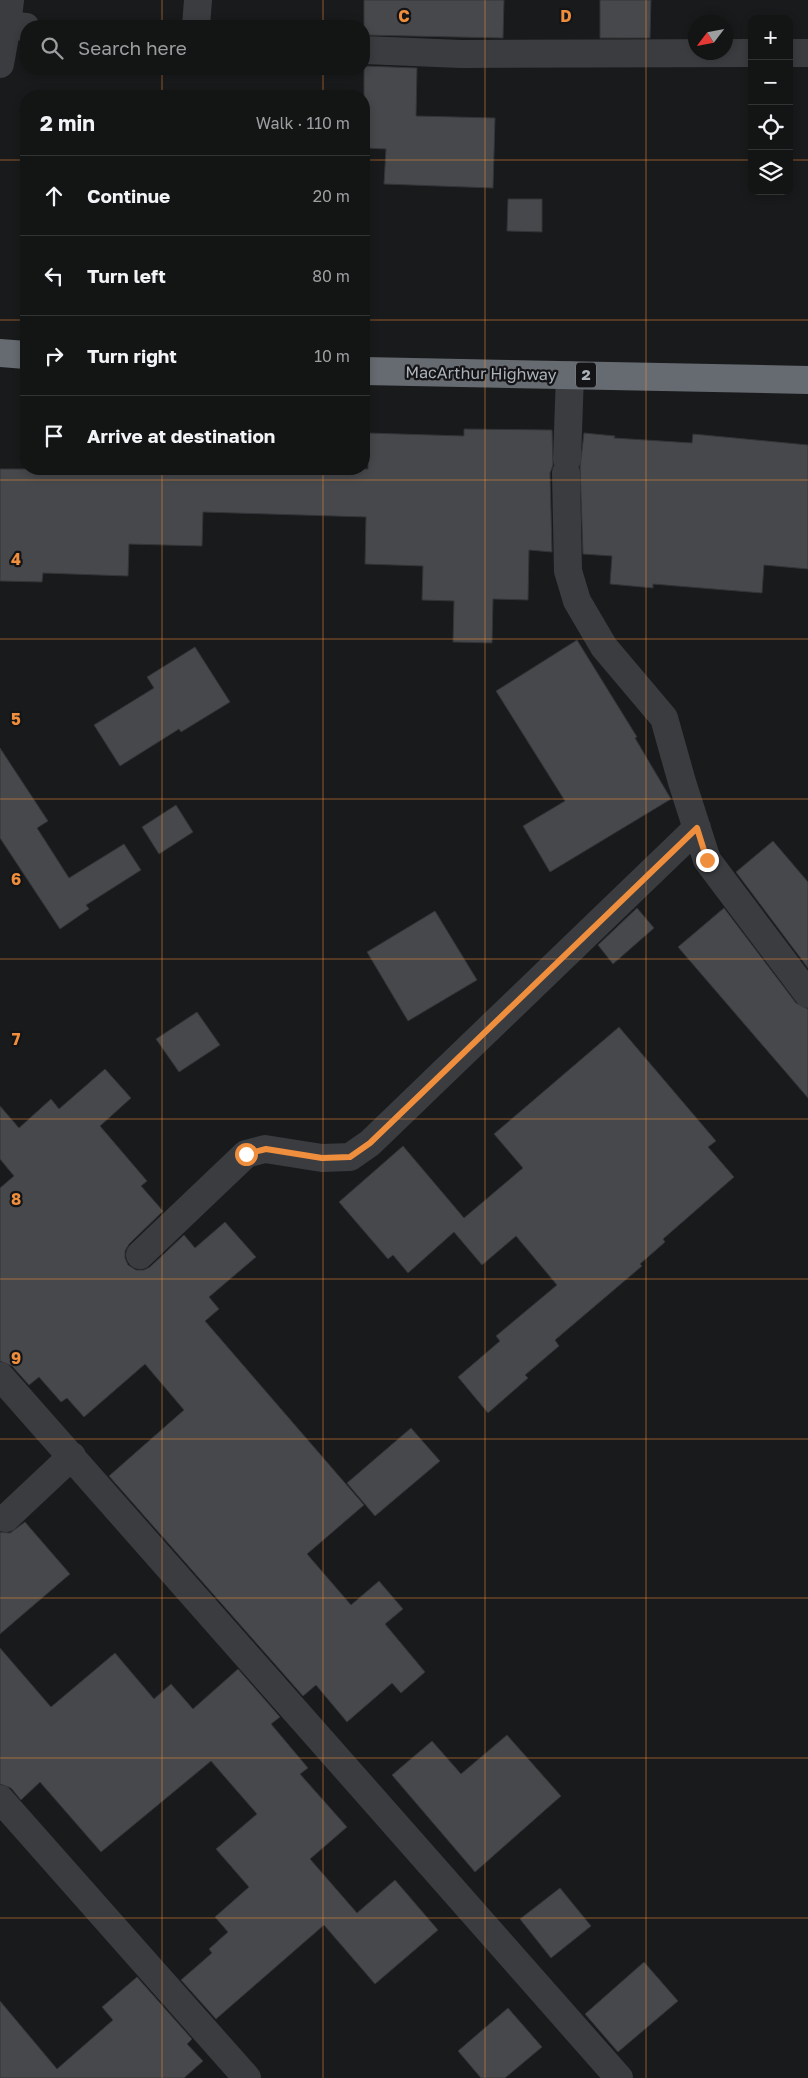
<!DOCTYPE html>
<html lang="en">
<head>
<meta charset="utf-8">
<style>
	body { margin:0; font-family:"Golos Text",sans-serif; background:#1c1d1d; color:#f1f3f6 }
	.controls { position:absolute; right:15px; top:15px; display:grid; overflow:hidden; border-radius:10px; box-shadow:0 2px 8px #0003 }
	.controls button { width:45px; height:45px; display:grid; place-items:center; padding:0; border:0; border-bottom:1px solid #323334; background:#131414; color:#f1f3f6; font:25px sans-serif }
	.compass { position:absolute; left:688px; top:15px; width:45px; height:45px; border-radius:50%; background:#131414; box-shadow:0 2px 8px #0003; rotate:238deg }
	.stop { position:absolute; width:15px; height:15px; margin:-11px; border:4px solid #ef8e3d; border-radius:50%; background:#fff }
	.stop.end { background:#ef8e3d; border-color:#fff; box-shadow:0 1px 5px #0008 }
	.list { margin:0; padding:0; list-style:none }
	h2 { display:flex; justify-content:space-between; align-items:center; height:65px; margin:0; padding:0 20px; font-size:21px }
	h2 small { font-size:16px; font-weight:400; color:#9d9ea0 }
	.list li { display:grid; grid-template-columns:32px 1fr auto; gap:15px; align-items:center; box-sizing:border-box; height:80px; padding:0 20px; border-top:1px solid #323334 }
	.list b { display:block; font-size:19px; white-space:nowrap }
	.list em { font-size:16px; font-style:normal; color:#9d9ea0 }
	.icon { flex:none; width:28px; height:28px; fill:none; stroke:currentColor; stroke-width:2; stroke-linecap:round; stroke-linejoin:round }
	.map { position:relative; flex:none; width:808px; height:2078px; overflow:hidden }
	.search { position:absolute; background:#131414; box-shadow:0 2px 8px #0003; left:20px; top:20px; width:350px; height:55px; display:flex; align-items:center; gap:12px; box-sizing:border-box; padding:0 18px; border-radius:20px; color:#9d9ea0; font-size:19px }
	.panel { position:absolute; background:#131414; box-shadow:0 2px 8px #0003; left:20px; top:90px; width:350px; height:385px; border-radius:20px }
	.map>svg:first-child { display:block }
	.building { fill:#46484b; stroke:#333437 }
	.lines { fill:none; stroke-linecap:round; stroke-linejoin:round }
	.minor { stroke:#3a3c40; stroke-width:28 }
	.highway { stroke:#666b71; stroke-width:28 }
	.route { stroke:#ef8e3d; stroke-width:6 }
	.grid { fill:none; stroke:#ef8e3d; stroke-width:1; stroke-opacity:0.55 }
	.labels { text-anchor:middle; stroke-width:4.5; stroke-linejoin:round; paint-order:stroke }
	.shield { fill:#141416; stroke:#7e838a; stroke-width:1 }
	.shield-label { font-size:15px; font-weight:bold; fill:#acb3bb }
	.street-label { font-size:16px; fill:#acb3bb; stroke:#141416 }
	.grid-label { font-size:16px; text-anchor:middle; font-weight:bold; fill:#ef8e3d; stroke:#141416; stroke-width:4.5; stroke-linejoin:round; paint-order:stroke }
</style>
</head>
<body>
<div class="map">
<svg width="808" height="2078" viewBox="0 0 808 2078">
	<rect width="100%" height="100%" fill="#191a1b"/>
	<path class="building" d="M 364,0 L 504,0 L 503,38 L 364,35 Z
		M 600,0 L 651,0 L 650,38 L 600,38 Z
		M 364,66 L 417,68 L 416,116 L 495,118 L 493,188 L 384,184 L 386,149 L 364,148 Z
		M 508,199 L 542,199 L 542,232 L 507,231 Z
		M 464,429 L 552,430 L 553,465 L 550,473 L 552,552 L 529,550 L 528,600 L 493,599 L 492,643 L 453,642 L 454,601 L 422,600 L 423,566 L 365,564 L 366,517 L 203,512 L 202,546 L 129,544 L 128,576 L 43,573 L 42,582 L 0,581 L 0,469 L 368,469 L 368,433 L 464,436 Z
		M 584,433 L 615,436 L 614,438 L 692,443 L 693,434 L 808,445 L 808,569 L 764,565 L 762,593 L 653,584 L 653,588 L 610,584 L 612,556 L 583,554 L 580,467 Z
		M 577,640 L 637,737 L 635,738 L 671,799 L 550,872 L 523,826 L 565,801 L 496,691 Z
		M 195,647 L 230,702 L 181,732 L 179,729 L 120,766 L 94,725 L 154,688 L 147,677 Z
		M 0,748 L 48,821 L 37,828 L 69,878 L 124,844 L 141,870 L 86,905 L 89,909 L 60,929 L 0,838 Z
		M 176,805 L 193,832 L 159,854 L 142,827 Z
		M 773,841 L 808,882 L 808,968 L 736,872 Z
		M 637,908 L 654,928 L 613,964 L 598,945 Z
		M 724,908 L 796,1003 L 808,1009 L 808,1098 L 678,947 Z
		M 435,911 L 477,980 L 408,1021 L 367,952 Z
		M 197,1012 L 220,1045 L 179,1072 L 156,1039 Z
		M 619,1027 L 716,1141 L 708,1147 L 734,1177 L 663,1239 L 665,1242 L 640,1264 L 642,1266 L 555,1340 L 559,1346 L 525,1375 L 528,1378 L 488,1413 L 458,1377 L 500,1341 L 496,1336 L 557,1285 L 516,1236 L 482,1265 L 454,1232 L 408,1273 L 393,1255 L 388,1259 L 339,1202 L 403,1146 L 464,1218 L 523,1168 L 494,1134 Z
		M 105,1069 L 131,1098 L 100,1126 L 147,1181 L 141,1186 L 163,1211 L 129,1244 L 125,1251 L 125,1258 L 128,1265 L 136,1270 L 144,1270 L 150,1267 L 184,1235 L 195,1248 L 225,1222 L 256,1257 L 209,1297 L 219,1309 L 205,1321 L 364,1505 L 307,1554 L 351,1605 L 379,1581 L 403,1609 L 385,1624 L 425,1672 L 401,1693 L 392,1683 L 347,1722 L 316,1685 L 303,1696 L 109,1476 L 184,1410 L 145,1364 L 84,1417 L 67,1398 L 61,1402 L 39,1377 L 29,1385 L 12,1366 L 0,1361 L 0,1188 L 14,1176 L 0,1159 L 0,1106 L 19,1128 L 51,1099 L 59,1109 Z
		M 411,1428 L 440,1461 L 375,1516 L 347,1483 Z
		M 25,1522 L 70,1574 L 0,1634 L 0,1532 L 10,1533 Z
		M 0,1648 L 51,1707 L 115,1653 L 154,1699 L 171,1684 L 193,1709 L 238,1669 L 280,1717 L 271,1724 L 308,1768 L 300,1774 L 347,1827 L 310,1859 L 357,1913 L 395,1880 L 438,1930 L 375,1984 L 324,1925 L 216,2019 L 181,1980 L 212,1953 L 209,1949 L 228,1932 L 215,1917 L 249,1887 L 216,1849 L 257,1814 L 211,1761 L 101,1852 L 40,1782 L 21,1800 L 11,1788 L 0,1784 Z
		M 507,1735 L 561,1796 L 475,1872 L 392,1775 L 432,1741 L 461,1774 Z
		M 560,1888 L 591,1926 L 551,1958 L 520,1919 Z
		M 644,1962 L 678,2001 L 618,2052 L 585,2014 Z
		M 137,1977 L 192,2039 L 187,2044 L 203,2061 L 184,2078 L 0,2078 L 0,2001 L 57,2069 L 113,2020 L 102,2007 Z
		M 508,2008 L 542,2047 L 505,2078 L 481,2078 L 458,2051 Z"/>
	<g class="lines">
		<path class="minor" d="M 10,0 L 7,25 L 26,27
			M 0,24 L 7,25 L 0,64
			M 196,26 L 198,0
			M 364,50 L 461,54 L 752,53
			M 789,53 L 808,53
			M 567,459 L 570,375
			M 566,473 L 568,571 L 577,601 L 604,647 L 664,718 L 682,782 L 707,860 L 808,994
			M 140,1255 L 246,1154 L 265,1149 L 322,1158 L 350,1157 L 370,1143 L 697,828
			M 0,1376 L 619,2078
			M 6,1518 L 72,1456
			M 0,1799 L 247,2078"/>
		<path class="highway" d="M 0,353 L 26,355
			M 364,371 L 808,380"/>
	</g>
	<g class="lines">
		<path class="route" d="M 246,1154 L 266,1149 L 322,1158 L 350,1157 L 370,1143 L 697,828 L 707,860"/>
	</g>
	<path class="grid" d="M 162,0 L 162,26M 323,0 L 323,26M 485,0 L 485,2078M 646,0 L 646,2078M 162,69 L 162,96M 323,69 L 323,96M 0,160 L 26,160M 364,160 L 752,160M 789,160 L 808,160M 0,320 L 26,320M 364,320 L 808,320M 162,469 L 162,2078M 323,469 L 323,2078M 0,480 L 808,480M 0,639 L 808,639M 0,799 L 808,799M 0,959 L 808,959M 0,1119 L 808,1119M 0,1279 L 808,1279M 0,1439 L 808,1439M 0,1598 L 808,1598M 0,1758 L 808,1758M 0,1918 L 808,1918"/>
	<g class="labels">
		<rect class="shield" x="576" y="362.5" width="20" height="25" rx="4"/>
		<g class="shield-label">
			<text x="586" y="380">2</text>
		</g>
		<g class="street-label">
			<text transform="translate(481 373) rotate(1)" y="6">MacArthur Highway</text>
		</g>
	</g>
	<g class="grid-label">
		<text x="404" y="22">C</text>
		<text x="566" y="22">D</text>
		<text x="16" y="565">4</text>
		<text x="16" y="725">5</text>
		<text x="16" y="885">6</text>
		<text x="16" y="1045">7</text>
		<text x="16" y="1205">8</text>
		<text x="16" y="1364">9</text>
	</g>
</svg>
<div class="controls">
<button>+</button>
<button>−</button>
<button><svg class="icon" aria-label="locate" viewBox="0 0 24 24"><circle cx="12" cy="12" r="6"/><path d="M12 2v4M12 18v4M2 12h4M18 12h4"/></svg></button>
<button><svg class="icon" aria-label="layers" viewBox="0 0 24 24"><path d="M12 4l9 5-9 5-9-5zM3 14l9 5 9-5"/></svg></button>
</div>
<svg class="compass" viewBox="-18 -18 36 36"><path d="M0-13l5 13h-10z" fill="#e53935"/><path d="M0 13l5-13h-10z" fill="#9d9ea0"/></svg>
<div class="stop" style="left:246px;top:1154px"></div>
<div class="stop end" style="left:707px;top:860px"></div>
<div class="search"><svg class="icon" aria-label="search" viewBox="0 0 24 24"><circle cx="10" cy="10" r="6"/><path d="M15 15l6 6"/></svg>Search here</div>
<section class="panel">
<h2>2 min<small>Walk · 110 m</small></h2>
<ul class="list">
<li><svg class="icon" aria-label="ahead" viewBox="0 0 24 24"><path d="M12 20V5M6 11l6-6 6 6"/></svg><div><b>Continue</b></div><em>20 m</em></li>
<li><svg class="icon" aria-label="left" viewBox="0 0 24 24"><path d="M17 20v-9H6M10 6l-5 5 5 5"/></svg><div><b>Turn left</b></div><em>80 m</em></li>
<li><svg class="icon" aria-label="right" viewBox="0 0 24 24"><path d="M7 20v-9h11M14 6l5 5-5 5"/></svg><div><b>Turn right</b></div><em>10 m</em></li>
<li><svg class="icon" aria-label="arrive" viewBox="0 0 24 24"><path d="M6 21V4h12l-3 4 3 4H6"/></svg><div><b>Arrive at destination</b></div></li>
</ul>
</section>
</div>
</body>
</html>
